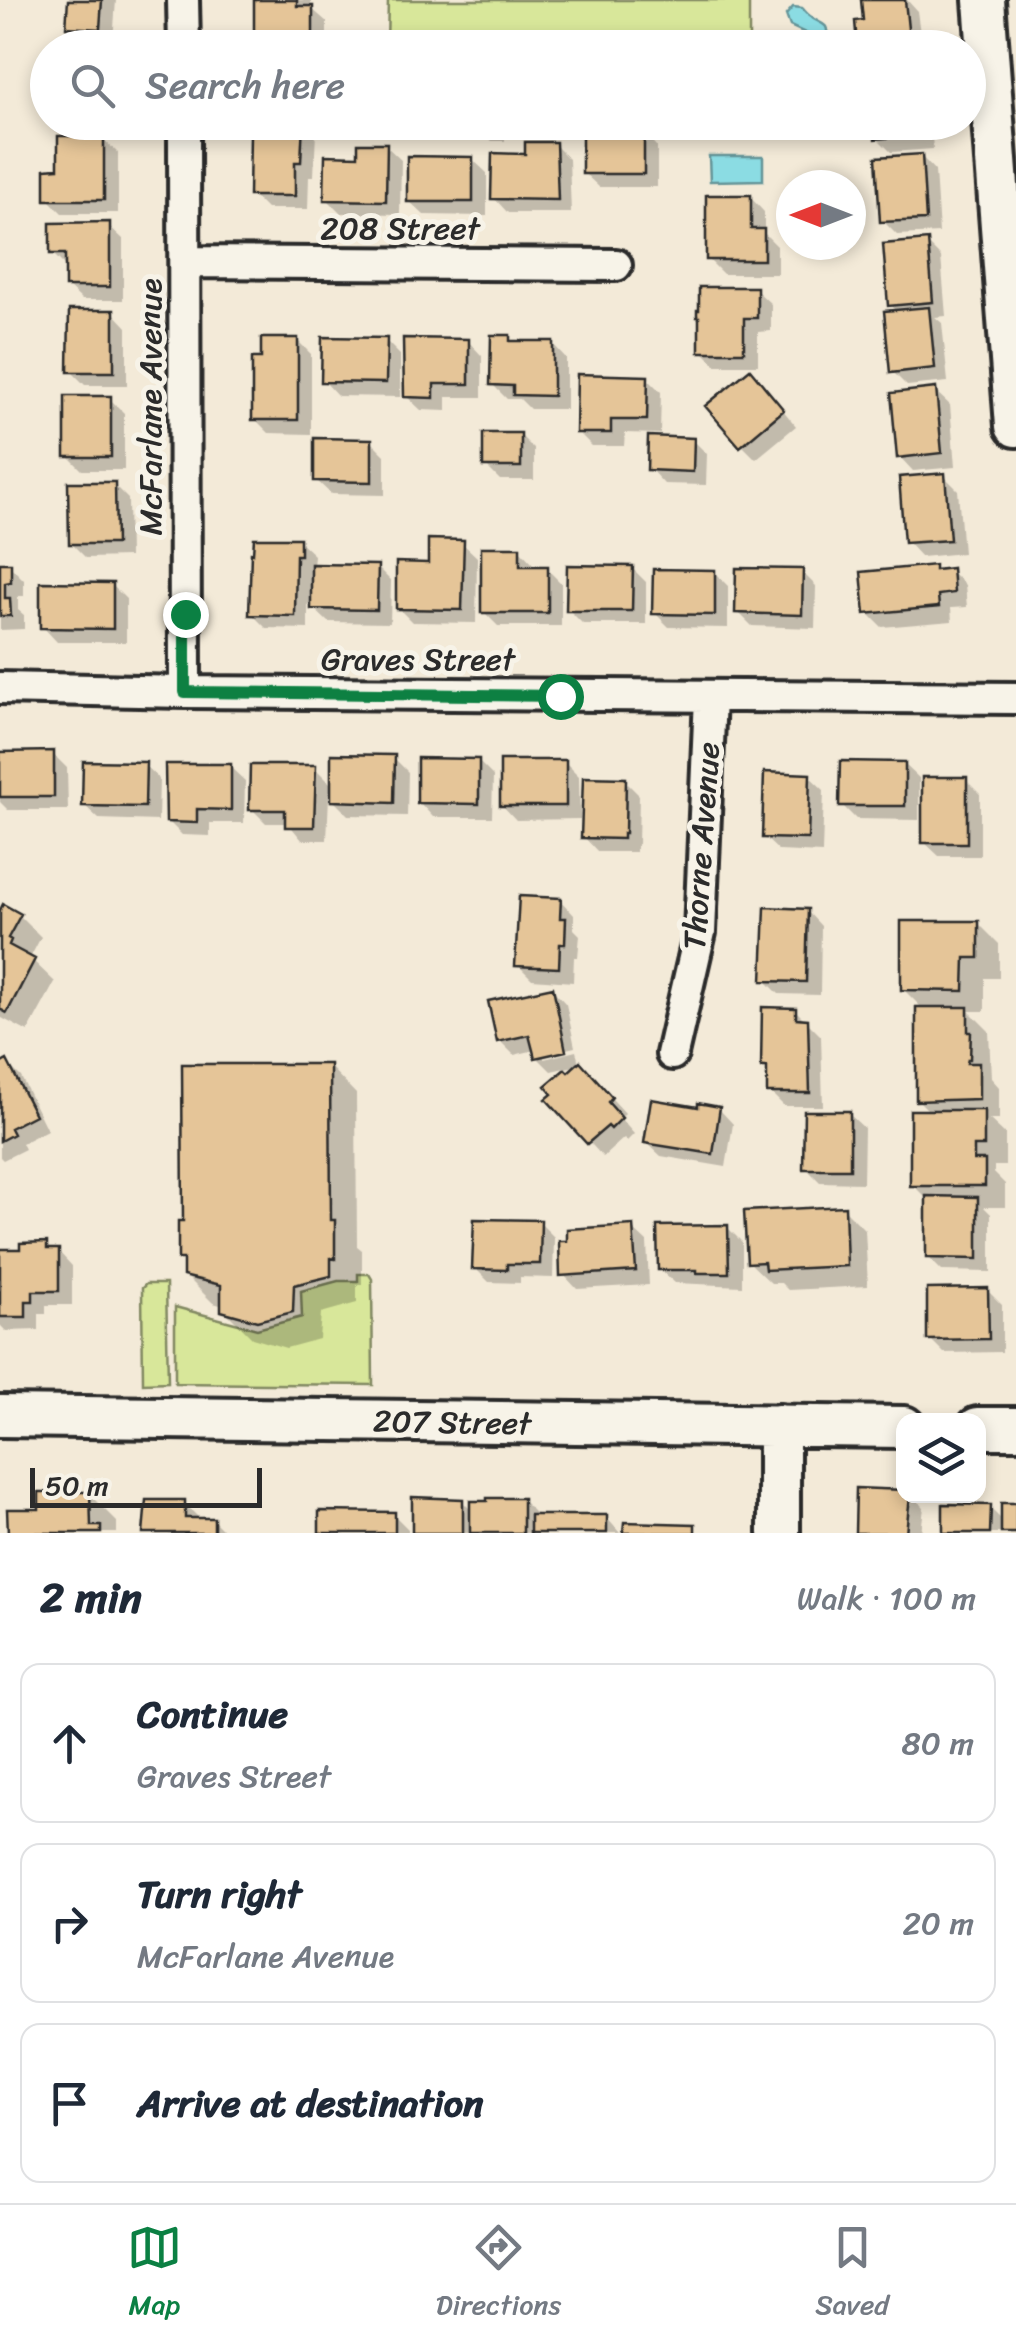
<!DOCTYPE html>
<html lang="en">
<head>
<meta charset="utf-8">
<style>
	body { margin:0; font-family:Sriracha,sans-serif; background:#f6f6f7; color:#1f2937 }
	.controls { position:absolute; right:30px; bottom:30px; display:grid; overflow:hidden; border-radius:20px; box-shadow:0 5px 15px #0003 }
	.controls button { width:90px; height:90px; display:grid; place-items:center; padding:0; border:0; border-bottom:2px solid #e0e1e3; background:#fff; color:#1f2937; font:50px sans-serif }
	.compass { position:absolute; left:776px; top:170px; width:90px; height:90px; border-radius:50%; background:#fff; box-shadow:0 5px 15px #0003; rotate:270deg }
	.scale { position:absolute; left:30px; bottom:25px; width:232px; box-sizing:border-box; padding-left:10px; border:5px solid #2b2b2b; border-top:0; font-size:28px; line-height:35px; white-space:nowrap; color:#2b2b2b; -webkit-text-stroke:8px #f7f3e8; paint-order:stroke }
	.stop { position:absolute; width:30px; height:30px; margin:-22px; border:8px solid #0b8043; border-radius:50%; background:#fff }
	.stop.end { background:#0b8043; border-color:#fff; box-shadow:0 2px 10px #0008 }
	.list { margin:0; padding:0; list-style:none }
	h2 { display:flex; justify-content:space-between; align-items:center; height:130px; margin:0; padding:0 40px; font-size:42px }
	h2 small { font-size:32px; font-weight:400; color:#747a83 }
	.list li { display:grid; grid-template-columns:65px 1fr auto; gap:30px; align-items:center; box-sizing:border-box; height:160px; margin:0 20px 20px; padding:0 20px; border:2px solid #e0e1e3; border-radius:20px }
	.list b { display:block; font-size:38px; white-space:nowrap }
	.list p { margin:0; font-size:32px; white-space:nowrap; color:#747a83 }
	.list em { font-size:32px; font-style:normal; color:#747a83 }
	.icon { flex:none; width:55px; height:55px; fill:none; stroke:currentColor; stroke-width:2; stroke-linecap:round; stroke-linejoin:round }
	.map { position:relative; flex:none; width:1016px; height:1533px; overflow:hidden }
	.search { position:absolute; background:#fff; box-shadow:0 5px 15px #0003; left:30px; right:30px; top:30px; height:110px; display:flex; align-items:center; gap:25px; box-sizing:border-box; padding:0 35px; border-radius:55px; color:#747a83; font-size:38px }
	.sheet { height:670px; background:#fff }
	nav { display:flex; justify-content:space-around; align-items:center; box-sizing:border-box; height:140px; border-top:2px solid #e0e1e3; background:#fff; font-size:28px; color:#747a83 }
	nav a { display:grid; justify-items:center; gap:5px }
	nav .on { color:#0b8043 }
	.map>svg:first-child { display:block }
	.green { fill:#d8e79a; stroke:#828962; stroke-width:2.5 }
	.water { fill:#8bdce3; stroke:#659599; stroke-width:2.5 }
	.shadow { fill:#0003 }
	.building { fill:#e5c598; stroke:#2b2b2b; stroke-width:2.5 }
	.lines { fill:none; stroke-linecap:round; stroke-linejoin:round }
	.street-casing { stroke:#2b2b2b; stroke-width:38 }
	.secondary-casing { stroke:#2b2b2b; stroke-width:48 }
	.street { stroke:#f7f3e8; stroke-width:30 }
	.secondary { stroke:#f7f3e8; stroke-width:40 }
	.route { stroke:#0b8043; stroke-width:12 }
	.labels { text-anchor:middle; stroke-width:10; stroke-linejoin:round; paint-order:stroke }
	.street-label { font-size:32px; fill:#2b2b2b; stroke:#f7f3e8 }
</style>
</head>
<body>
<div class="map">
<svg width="1016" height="1533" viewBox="0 0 1016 1533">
	<rect width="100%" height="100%" fill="#f3ead8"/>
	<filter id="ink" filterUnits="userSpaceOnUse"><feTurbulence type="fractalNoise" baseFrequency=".01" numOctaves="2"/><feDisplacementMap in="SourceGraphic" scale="20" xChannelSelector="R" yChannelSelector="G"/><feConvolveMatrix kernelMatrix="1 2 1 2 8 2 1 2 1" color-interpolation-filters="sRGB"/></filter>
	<g filter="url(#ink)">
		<path class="green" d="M 388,0 L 749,0 L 749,47 L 387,46 Z
			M 358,1274 L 369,1274 L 372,1279 L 373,1385 L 175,1383 L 175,1307 L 257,1329 L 302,1317 L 301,1291 L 338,1281 L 358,1281 Z
			M 146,1284 L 166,1284 L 168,1382 L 143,1383 L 142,1288 Z"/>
		<path class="water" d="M 793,7 L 802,8 C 805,11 807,14 810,16 C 819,25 829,21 827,36 L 818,39 L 790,26 L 786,15 Z
			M 709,156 L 763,156 L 763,180 L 710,181 Z"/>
		<path class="shadow" d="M 71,0 L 116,0 L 113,42 L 83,40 L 69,26 Z
			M 256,0 L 311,0 L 311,8 L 327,22 L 327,48 L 261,48 L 256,43 Z
			M 872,0 L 907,0 L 917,11 L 922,48 L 864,48 L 860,43 Z
			M 84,122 L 129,122 L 129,127 L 89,128 Z
			M 265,122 L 306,122 L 316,132 L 314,176 L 309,176 L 308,209 L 266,209 L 252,195 Z
			M 485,122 L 502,122 L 505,125 L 505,141 L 492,141 L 485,135 Z
			M 651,122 L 714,122 L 714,125 L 654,125 Z
			M 876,122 L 931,122 L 933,149 L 891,152 L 877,138 Z
			M 643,132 L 657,147 L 657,187 L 599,187 L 584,173 Z
			M 103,139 L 118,153 L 118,213 L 62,213 L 48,199 L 61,171 Z
			M 555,145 L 569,159 L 571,213 L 508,213 L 494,198 L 527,157 Z
			M 386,146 L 401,160 L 400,214 L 341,213 L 327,199 L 360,158 Z
			M 921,156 L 935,171 L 939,233 L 897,235 L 883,221 Z
			M 472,159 L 487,173 L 487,216 L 424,215 L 409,201 Z
			M 750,197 L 764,212 L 764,233 L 777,246 L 777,274 L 723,274 L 708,259 Z
			M 108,225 L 123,239 L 123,300 L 82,300 L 67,286 L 67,268 L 52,253 Z
			M 927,243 L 941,257 L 946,316 L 935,317 L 942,323 L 948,382 L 907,386 L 892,371 L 897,312 L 890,305 Z
			M 756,290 L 771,304 L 771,331 L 758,332 L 758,365 L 716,365 L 702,351 Z
			M 113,312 L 127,327 L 127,385 L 85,385 L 71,371 Z
			M 509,338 L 514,343 L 552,343 L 566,358 L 566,409 L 530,409 L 520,399 L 507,399 L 492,384 Z
			M 297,340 L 311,354 L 311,434 L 269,433 L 255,419 L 263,361 Z
			M 386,341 L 400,355 L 400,397 L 338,396 L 324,381 Z
			M 468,341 L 482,356 L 482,397 L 447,397 L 447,411 L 421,410 L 406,396 Z
			M 647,378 L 661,392 L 660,434 L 625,433 L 624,446 L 592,446 L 578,432 Z
			M 764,387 L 796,426 L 756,459 L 742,445 Z
			M 935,391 L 950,405 L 955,467 L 913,471 L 899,456 Z
			M 110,399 L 124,413 L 124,470 L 82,470 L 68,456 Z
			M 520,435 L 534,449 L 534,480 L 500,480 L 486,466 Z
			M 693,440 L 707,454 L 706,485 L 664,484 L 650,469 Z
			M 371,441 L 385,455 L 385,495 L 331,494 L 316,480 Z
			M 944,476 L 958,490 L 963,553 L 921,557 L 907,542 Z
			M 114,485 L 128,499 L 129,557 L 86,558 L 71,543 Z
			M 299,541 L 314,555 L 313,567 L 377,567 L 391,581 L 390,623 L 328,622 L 308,603 L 308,629 L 266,628 L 252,614 Z
			M 462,543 L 477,557 L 476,623 L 412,622 L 398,608 L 430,565 Z
			M 519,549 L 533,564 L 533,569 L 547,569 L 561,583 L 561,626 L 498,626 L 484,612 Z
			M 0,566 L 10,566 L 24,580 L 24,596 L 18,596 L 18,610 L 24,615 L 24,629 L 0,630 Z
			M 934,567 L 939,572 L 951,571 L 965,585 L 967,607 L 951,608 L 952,621 L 882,627 L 868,613 Z
			M 632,568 L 646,582 L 646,624 L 583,624 L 569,610 Z
			M 714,572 L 728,586 L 728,628 L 669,627 L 655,613 Z
			M 802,572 L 816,586 L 815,628 L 752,626 L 738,612 Z
			M 112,585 L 126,599 L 126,642 L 57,642 L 43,627 Z
			M 0,754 L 53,754 L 67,768 L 68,810 L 8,810 L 0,802 Z
			M 394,758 L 408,772 L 407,816 L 348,815 L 329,796 L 327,840 L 302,840 L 288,823 L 266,823 L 252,809 L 315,768 L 333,786 Z
			M 478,761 L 493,776 L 492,817 L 433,817 L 419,802 Z
			M 565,762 L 579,776 L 580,819 L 516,820 L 502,805 Z
			M 904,764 L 919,778 L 919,820 L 856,819 L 842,805 Z
			M 144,765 L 159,779 L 158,821 L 99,819 L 84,805 Z
			M 230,767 L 245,781 L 244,823 L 210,823 L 210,836 L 182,835 L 168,821 Z
			M 809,776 L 824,790 L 822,853 L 779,851 L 764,837 Z
			M 966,780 L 980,794 L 980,856 L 939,856 L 924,842 Z
			M 625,781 L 639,795 L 638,846 L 636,846 L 636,852 L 598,852 L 584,837 Z
			M 560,900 L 574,915 L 574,929 L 580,935 L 578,957 L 574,957 L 573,982 L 532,979 L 518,965 Z
			M 807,911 L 821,926 L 820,995 L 779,994 L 765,980 Z
			M 0,915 L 20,916 L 41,937 L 30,958 L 55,982 L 28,1032 L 0,1017 Z
			M 978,923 L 999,944 L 999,978 L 985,978 L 985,1011 L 969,1011 L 989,1031 L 991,1078 L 999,1087 L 999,1119 L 989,1119 L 1005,1134 L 1005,1166 L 994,1166 L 994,1173 L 1005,1184 L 1005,1207 L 984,1207 L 991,1214 L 991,1272 L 942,1271 L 928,1257 L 929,1201 L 913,1185 L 931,1113 L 918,1100 L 923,1009 L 903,989 Z
			M 552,989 L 566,1004 L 575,1047 L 544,1054 L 544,1059 L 576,1051 L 579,1063 L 625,1113 L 620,1118 L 634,1134 L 627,1141 L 624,1138 L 603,1157 L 550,1099 L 568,1075 L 579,1065 L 551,1071 L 537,1057 L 535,1050 L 514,1055 L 500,1041 Z
			M 795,1010 L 821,1036 L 823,1106 L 784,1106 L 770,1092 L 770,1072 L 764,1066 Z
			M 7,1063 L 21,1077 L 47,1130 L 22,1143 L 25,1149 L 3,1160 L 0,1157 L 0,1067 Z
			M 329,1066 L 356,1094 L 357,1246 L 362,1250 L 362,1285 L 357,1285 L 357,1303 L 321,1313 L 319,1339 L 286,1348 L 252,1338 L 224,1310 L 224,1306 L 213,1303 L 185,1275 L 186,1263 L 181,1258 L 186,1223 Z
			M 719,1109 L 733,1124 L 726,1167 L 661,1156 L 646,1142 L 700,1110 Z
			M 849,1114 L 864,1128 L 863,1183 L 820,1182 L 806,1168 Z
			M 844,1209 L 865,1230 L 868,1286 L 788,1290 L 781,1283 L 771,1283 L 749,1262 Z
			M 540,1223 L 554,1237 L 553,1278 L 520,1277 L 520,1283 L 489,1282 L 475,1268 Z
			M 727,1227 L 742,1242 L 742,1286 L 675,1283 L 660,1269 Z
			M 632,1228 L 647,1242 L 649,1285 L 577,1289 L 563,1274 Z
			M 46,1245 L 53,1252 L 58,1251 L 72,1266 L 72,1305 L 46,1305 L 46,1314 L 39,1314 L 39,1330 L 6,1331 L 0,1325 L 0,1252 L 22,1252 Z
			M 987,1290 L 1002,1305 L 1002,1352 L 944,1353 L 930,1339 Z
			M 89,1494 L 117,1522 L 117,1533 L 10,1533 L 41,1512 Z
			M 904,1496 L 913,1496 L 924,1507 L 921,1533 L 858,1533 Z
			M 522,1500 L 536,1514 L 536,1517 L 606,1517 L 620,1533 L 414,1533 L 462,1501 L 473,1512 L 489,1504 Z
			M 184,1503 L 201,1520 L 213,1520 L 226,1533 L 145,1533 Z
			M 1016,1505 L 1016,1533 L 946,1533 L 990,1508 L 1003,1521 Z
			M 394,1515 L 408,1529 L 408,1533 L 322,1533 Z"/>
		<path class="building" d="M 68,0 L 102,0 L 100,29 L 66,27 Z
			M 254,0 L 297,0 L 297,6 L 313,6 L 313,44 L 254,44 Z
			M 861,0 L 905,0 L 910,48 L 864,48 L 864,44 L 857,44 L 855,21 L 863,20 Z
			M 263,122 L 303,122 L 301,162 L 295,162 L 295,196 L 249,196 L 250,134 L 253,134 L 253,125 L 263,125 Z
			M 483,122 L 499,122 L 499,136 L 483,136 Z
			M 873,122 L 919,122 L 920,135 L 875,139 Z
			M 582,130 L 644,130 L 644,174 L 582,174 Z
			M 58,136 L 104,136 L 104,200 L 45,200 L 45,169 L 58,168 Z
			M 525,142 L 556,142 L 558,200 L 491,199 L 492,153 L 525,154 Z
			M 358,143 L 387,143 L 386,201 L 324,200 L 325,155 L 358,156 Z
			M 922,154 L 926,220 L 880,222 L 876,157 Z
			M 407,156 L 473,157 L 473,202 L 407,202 Z
			M 706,195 L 751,195 L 751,229 L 764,229 L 764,260 L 706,260 Z
			M 110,222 L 110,287 L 65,287 L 65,254 L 50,254 L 50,223 Z
			M 928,240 L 933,302 L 888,306 L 883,244 Z
			M 699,287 L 757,287 L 757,318 L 744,318 L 744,352 L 699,352 L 699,317 L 697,317 L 697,310 L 699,310 Z
			M 929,307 L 935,368 L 890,373 L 884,311 Z
			M 69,310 L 114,310 L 114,372 L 68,372 Z
			M 491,335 L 510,335 L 510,341 L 553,341 L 553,396 L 513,395 L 513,386 L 490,385 Z
			M 322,337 L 387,338 L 386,383 L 321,382 Z
			M 261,338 L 298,338 L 298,420 L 252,420 L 252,358 L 261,358 Z
			M 403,338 L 469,339 L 469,384 L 434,384 L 434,398 L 404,397 Z
			M 750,369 L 784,410 L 740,447 L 705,406 Z
			M 577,374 L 648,376 L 647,420 L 611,420 L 611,433 L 576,433 Z
			M 936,388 L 942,453 L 897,458 L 891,393 Z
			M 65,396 L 111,396 L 111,457 L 65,457 Z
			M 483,433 L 521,433 L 521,467 L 483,467 Z
			M 648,436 L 694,438 L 693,472 L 647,470 Z
			M 314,438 L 372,439 L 372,482 L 314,481 Z
			M 945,473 L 950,540 L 904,543 L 899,477 Z
			M 68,482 L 115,482 L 116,544 L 69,544 Z
			M 254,538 L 300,538 L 300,555 L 296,555 L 295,616 L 249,615 L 251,553 L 253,553 Z
			M 428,539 L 464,540 L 462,610 L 396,609 L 396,562 L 428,563 Z
			M 481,547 L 520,547 L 520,566 L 548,566 L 548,613 L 481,613 Z
			M 0,563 L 11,563 L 11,582 L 5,583 L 5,598 L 10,598 L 11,616 L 0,616 Z
			M 311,564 L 378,565 L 377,610 L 311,609 Z
			M 567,565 L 633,566 L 632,611 L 566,611 Z
			M 935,565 L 935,570 L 952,568 L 954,593 L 938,595 L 939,607 L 865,614 L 861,572 Z
			M 736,568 L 803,569 L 802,615 L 735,613 Z
			M 653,569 L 715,570 L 715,615 L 652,614 Z
			M 40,582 L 113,583 L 113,629 L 40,628 Z
			M 54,751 L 54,797 L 0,797 L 0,752 Z
			M 331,754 L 395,755 L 394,803 L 331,801 Z
			M 417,758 L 479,759 L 479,804 L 417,803 Z
			M 500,760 L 566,760 L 566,806 L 500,806 Z
			M 83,761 L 146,762 L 145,807 L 82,806 Z
			M 840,761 L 905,762 L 905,806 L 839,806 Z
			M 165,764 L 231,764 L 231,810 L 197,809 L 197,823 L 166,822 Z
			M 250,765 L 316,765 L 314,827 L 285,827 L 285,810 L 249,810 Z
			M 764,772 L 810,774 L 808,839 L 762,838 Z
			M 583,777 L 626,778 L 625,833 L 623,833 L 623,839 L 581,838 Z
			M 922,777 L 967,777 L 967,843 L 922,843 Z
			M 519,896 L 561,898 L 560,918 L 566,918 L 565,944 L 560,944 L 559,968 L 515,966 Z
			M 3,904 L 21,914 L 8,938 L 11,940 L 9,945 L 35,959 L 7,1013 L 0,1009 L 0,910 Z
			M 765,907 L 808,909 L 806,982 L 762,981 Z
			M 901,921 L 979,921 L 979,958 L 965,958 L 964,991 L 901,990 Z
			M 553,987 L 566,1051 L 535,1058 L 529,1035 L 497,1042 L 488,1001 Z
			M 762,1007 L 796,1008 L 796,1018 L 808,1019 L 810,1093 L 767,1093 L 767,1067 L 761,1067 Z
			M 916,1007 L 968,1007 L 968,1032 L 971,1032 L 970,1059 L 968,1059 L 967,1063 L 979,1063 L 979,1099 L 916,1101 Z
			M 7,1060 L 35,1115 L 10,1128 L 13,1134 L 0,1141 L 0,1064 Z
			M 580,1061 L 612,1097 L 608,1102 L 622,1118 L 611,1129 L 608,1126 L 587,1144 L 546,1099 L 552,1094 L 545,1086 L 565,1069 L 568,1072 Z
			M 182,1064 L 330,1064 L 331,1220 L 335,1220 L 335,1259 L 331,1258 L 331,1276 L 294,1285 L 293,1312 L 257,1321 L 221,1311 L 221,1285 L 183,1276 L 183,1259 L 178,1259 L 178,1221 L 183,1221 Z
			M 651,1099 L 698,1107 L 698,1103 L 720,1107 L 713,1154 L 644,1143 Z
			M 910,1110 L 984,1110 L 984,1146 L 974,1146 L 974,1160 L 985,1160 L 985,1186 L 910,1186 Z
			M 804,1111 L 850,1111 L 850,1169 L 803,1169 Z
			M 926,1196 L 978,1197 L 978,1259 L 926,1258 Z
			M 845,1206 L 847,1266 L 765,1270 L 764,1262 L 747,1263 L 744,1211 Z
			M 474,1219 L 541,1220 L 540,1264 L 507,1264 L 507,1270 L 472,1269 Z
			M 633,1225 L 636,1271 L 560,1276 L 559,1241 L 567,1241 L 567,1229 Z
			M 728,1225 L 729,1273 L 697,1273 L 697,1270 L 658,1270 L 657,1226 Z
			M 47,1242 L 47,1249 L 59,1249 L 59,1291 L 33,1291 L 33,1301 L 26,1301 L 26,1317 L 0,1317 L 0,1249 L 20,1249 L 20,1243 Z
			M 988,1288 L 989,1339 L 927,1340 L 927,1289 Z
			M 856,1488 L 904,1490 L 904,1496 L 910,1496 L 906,1533 L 855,1533 Z
			M 39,1492 L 90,1492 L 91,1526 L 101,1526 L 101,1533 L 8,1533 L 7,1509 L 39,1509 Z
			M 412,1497 L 463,1499 L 463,1533 L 412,1533 Z
			M 487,1498 L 523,1498 L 523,1533 L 470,1533 L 470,1501 L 487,1501 Z
			M 146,1500 L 185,1500 L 185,1518 L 214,1518 L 214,1533 L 143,1533 Z
			M 1001,1503 L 1016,1503 L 1016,1533 L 1001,1533 Z
			M 943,1504 L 991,1505 L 990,1533 L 943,1533 Z
			M 319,1511 L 395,1512 L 395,1533 L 319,1533 Z
			M 530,1515 L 607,1515 L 607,1533 L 530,1533 Z
			M 624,1522 L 695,1524 L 695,1533 L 623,1533 Z"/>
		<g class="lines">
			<g class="street-casing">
				<path id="street" d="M 183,0 L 184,48
					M 184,122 L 185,692
					M 185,262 L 616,265
					M 0,688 L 185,692 L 1016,698
					M 672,1054 L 700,932 L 710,697"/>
			</g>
			<g class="secondary-casing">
				<path id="secondary" d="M 984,0 L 1016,426
					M 0,1416 L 904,1427
					M 978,1428 L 1016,1428
					M 779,1533 L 779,1425"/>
			</g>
			<use href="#street" class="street"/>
			<use href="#secondary" class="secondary"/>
		</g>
	</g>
	<g class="lines" filter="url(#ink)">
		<path class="route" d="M 185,614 L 185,692 L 560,696"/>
	</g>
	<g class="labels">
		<g class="street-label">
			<text x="400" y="239">208 Street</text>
			<text transform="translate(150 407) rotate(-90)" y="11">McFarlane Avenue</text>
			<text x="418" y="670">Graves Street</text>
			<text transform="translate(701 846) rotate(-86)" y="11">Thorne Avenue</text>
			<text transform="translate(452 1422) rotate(1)" y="11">207 Street</text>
		</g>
	</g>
</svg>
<div class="controls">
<button><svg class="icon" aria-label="layers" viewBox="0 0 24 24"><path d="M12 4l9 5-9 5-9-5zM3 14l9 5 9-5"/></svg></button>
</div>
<svg class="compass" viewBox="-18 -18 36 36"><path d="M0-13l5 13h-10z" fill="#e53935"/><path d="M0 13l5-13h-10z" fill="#747a83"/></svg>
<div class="scale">50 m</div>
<div class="stop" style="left:560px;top:696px"></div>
<div class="stop end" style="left:185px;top:614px"></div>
<div class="search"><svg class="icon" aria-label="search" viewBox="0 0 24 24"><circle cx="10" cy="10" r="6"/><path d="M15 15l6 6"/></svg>Search here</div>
</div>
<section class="sheet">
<h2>2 min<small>Walk · 100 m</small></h2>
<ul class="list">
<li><svg class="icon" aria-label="ahead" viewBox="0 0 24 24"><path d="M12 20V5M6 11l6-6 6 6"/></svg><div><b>Continue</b><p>Graves Street</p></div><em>80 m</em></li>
<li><svg class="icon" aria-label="right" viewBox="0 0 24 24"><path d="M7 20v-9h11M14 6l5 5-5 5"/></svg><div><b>Turn right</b><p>McFarlane Avenue</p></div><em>20 m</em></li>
<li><svg class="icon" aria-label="arrive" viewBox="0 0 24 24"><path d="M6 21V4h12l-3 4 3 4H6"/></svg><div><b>Arrive at destination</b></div></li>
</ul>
</section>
<nav>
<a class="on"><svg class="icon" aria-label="map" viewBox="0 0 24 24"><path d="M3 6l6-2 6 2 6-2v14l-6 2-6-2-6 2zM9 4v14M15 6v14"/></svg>Map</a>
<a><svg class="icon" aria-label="directions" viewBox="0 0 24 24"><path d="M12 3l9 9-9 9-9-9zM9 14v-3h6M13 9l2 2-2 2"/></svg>Directions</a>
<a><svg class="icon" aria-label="saved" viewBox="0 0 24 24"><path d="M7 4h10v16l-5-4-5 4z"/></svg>Saved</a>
</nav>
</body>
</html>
